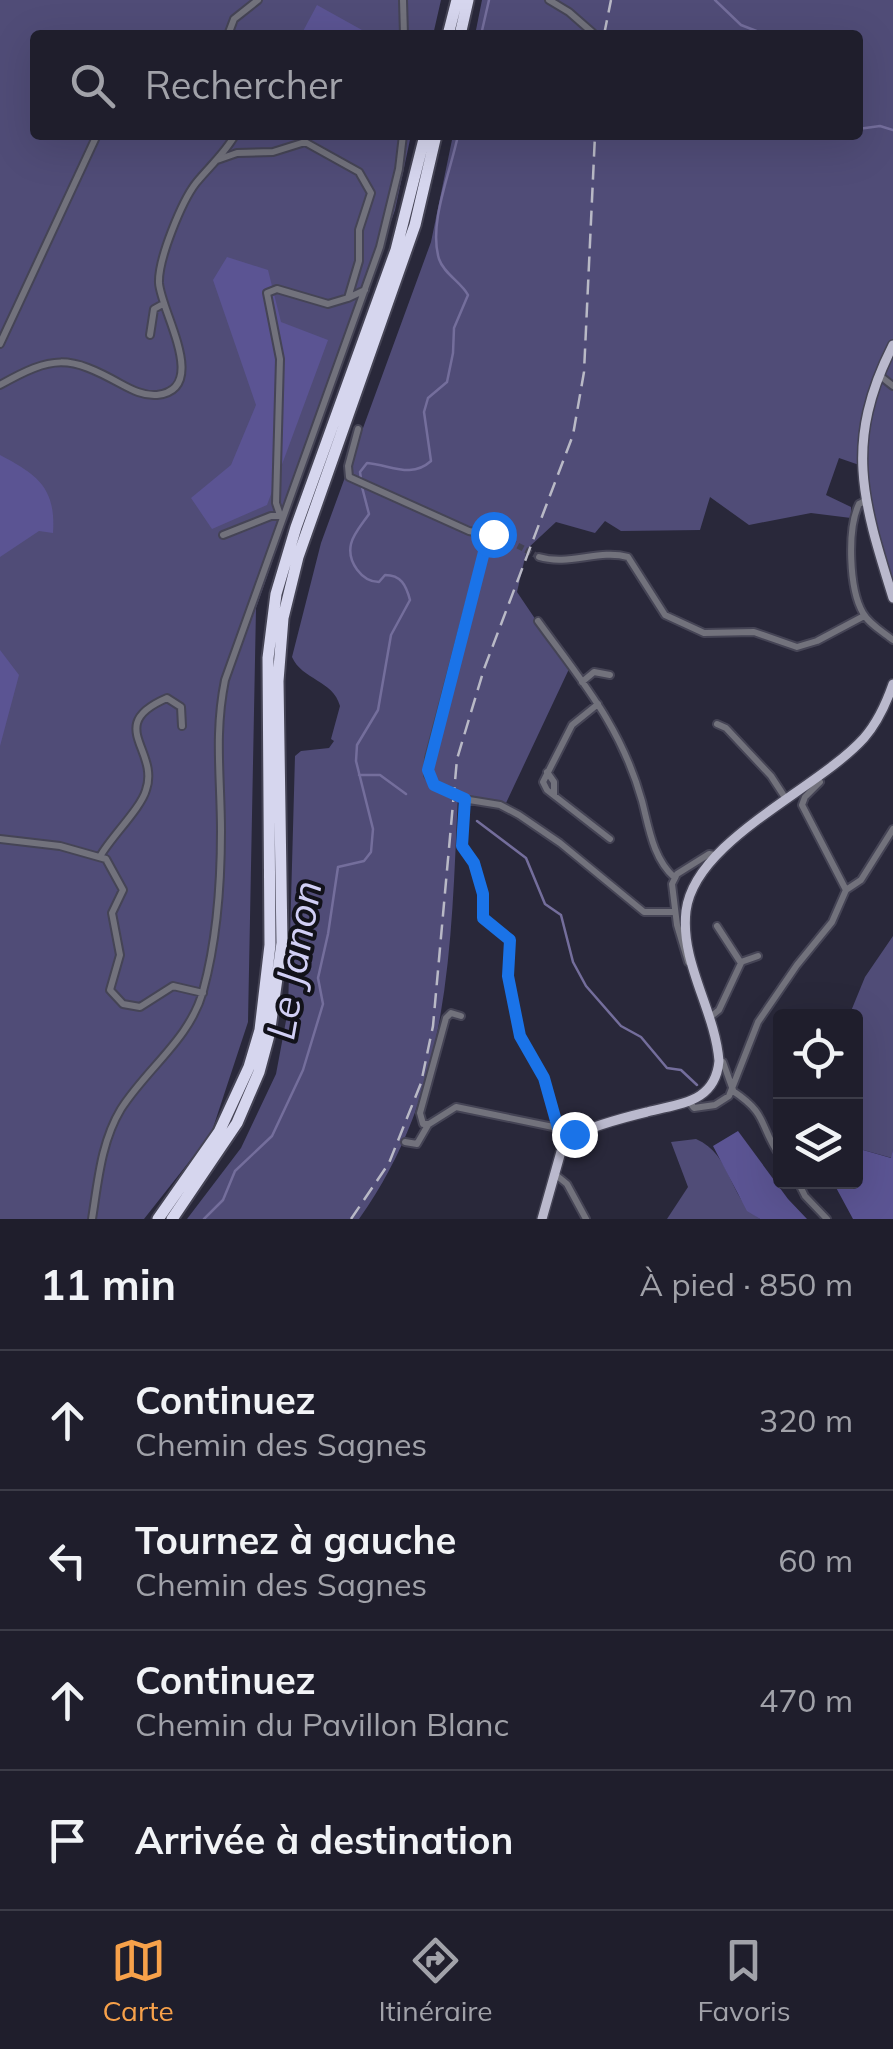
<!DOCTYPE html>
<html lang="fr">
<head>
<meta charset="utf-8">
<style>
	body { margin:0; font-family:Mulish,sans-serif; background:#2c2b38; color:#f1f3f6 }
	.controls { position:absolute; right:30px; bottom:30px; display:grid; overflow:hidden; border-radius:10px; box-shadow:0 10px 40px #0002 }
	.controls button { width:90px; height:90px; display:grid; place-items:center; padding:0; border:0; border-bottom:2px solid #3c3c48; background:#1f1e2c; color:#f1f3f6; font:50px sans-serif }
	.stop { position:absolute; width:30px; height:30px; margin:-22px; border:8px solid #1a73e8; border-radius:50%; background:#fff }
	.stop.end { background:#1a73e8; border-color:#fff; box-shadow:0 2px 10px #0008 }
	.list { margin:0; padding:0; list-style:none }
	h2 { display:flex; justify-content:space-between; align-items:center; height:130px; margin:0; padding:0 40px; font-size:42px }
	h2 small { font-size:32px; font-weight:400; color:#a1a2a9 }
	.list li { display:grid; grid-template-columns:65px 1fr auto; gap:30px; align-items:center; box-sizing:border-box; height:140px; padding:0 40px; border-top:2px solid #3c3c48 }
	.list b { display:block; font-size:38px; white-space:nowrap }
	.list p { margin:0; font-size:32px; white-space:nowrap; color:#a1a2a9 }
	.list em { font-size:32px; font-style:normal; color:#a1a2a9 }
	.icon { flex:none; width:55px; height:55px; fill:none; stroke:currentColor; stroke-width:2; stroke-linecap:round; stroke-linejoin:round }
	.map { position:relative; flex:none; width:893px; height:1219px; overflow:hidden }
	.search { position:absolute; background:#1f1e2c; box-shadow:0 10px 40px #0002; left:30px; right:30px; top:30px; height:110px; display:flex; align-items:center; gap:25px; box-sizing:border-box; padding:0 35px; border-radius:10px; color:#a1a2a9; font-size:38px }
	.sheet { height:690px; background:#1f1e2c }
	nav { display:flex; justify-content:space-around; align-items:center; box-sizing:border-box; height:140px; border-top:2px solid #3c3c48; background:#1f1e2c; font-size:28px; color:#a1a2a9 }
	nav a { display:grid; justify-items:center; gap:5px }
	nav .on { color:#f7a14a }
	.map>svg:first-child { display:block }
	.green { fill:#504c77 }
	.forest { fill:#5b5493 }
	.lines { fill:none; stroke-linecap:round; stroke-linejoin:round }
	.stream { stroke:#746e9c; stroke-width:2.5 }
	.minor-tunnel { stroke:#434253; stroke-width:6; stroke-dasharray:6 3; stroke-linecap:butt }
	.minor-casing { stroke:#454455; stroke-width:10 }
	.major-casing { stroke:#454455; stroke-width:12 }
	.highway-casing { stroke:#454455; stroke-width:15 }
	.minor { stroke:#72727c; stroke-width:6 }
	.major { stroke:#bab9cd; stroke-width:9 }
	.highway { stroke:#d6d6ee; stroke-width:11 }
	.rail { stroke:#b9b9c6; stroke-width:2.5; stroke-dasharray:15 8; stroke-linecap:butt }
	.minor-bridge-casing { stroke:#454455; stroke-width:10; stroke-linecap:butt }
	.minor-bridge { stroke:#72727c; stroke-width:6 }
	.route { stroke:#1a73e8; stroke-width:12 }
	.labels { text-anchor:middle; stroke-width:8; stroke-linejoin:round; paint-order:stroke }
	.water-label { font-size:40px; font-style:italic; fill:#d1cff5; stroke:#12121a }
</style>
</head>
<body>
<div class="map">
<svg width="893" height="1219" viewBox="0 0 893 1219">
	<rect width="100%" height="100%" fill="#29283a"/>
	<path class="green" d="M 0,0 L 441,0 L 433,35 L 35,35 L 35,135 L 411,135 L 395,210 L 256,608 L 248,1022 L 211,1134 L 144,1219 L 0,1219 Z
		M 482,0 L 893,0 L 893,582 L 874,520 L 865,467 L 839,458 L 826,495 L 851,507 L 851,518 L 811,513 L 749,525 L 710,497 L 700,530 L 621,531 L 605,521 L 595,533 L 556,522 L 527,549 L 517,592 L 569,669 L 506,803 L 458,794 C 451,947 451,1090 359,1219 L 187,1219 L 241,1148 L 276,1074 L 288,1010 L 295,756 L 301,751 L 329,748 L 334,741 L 331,739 L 340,706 C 333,680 302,680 292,657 L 321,543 L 431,242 L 453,135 L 858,135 L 858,35 L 475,35 Z
		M 893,936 L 893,1149 L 892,1158 L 856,1148 L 856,1016 L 849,1016 L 865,977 Z
		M 696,1139 C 733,1155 727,1197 760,1219 L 667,1219 L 688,1187 L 671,1142 Z"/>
	<path class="forest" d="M 317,5 L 371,35 L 301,35 Z
		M 227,257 L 268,270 L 281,322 L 328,340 L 267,505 L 212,529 L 191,498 L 231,465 L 256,405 L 213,280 Z
		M 0,455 C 38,475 56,488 53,533 L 39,531 L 0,557 Z
		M 0,650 L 19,675 L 0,746 Z
		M 738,1131 L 788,1199 L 807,1219 L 760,1219 L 747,1211 L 713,1146 Z
		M 856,1148 L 891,1158 L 893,1149 L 893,1219 L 853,1219 L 833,1182 L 856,1182 Z"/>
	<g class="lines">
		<path class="stream" d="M 715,0 L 741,25 L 767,35
			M 481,35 L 489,0
			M 858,129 L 880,126 L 893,130
			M 361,479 L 360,472 L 367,463 C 391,465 411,479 431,461 L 424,412 L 428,398 L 447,382 L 453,353 L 454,328 L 468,295 C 461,282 444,274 439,259 C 428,223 451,171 458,135
			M 359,775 L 380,775 L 406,794
			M 477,821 L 526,858 L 545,904 L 561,915 L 573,962 L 586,986 L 621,1026 L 641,1037 L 667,1068 L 681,1070 L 697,1085
			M 204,1219 L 223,1200 L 235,1171 L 272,1136 L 303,1070 L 323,1004 L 318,978 L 328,934 L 338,867 L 364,861 L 371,852 L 373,829 L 356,761 L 357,745 L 378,710 L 391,635 L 410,600 C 406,585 401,575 385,575 L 379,582 C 362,582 347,562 351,544 C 353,534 363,523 369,514 L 362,487"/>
		<path class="minor-tunnel" d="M 502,537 L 539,557"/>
		<g class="minor-casing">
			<path id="minor" d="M 403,0 L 404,35
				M 549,0 L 569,12 L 593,33
				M 228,35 L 234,19 L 258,0
				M 217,160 L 237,153 L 273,152 L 305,142 L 359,172 L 371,193 L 359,230 L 359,261 L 348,298 L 328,304 L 277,289 L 267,293 L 280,359 L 276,503 L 280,515
				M 348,298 L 365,290
				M 150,335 L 154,309 L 163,304
				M 0,344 L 97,135
				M 879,375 L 893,386
				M 0,385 C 53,355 69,355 121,384 C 132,390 144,396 157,395 C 210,389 161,312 159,283 C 158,259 182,201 196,183 C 209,167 225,153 235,135
				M 358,429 L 348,466 L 349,477 L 469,531 L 502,537
				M 865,501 L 859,504 C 847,529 849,589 863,613 C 869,624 883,632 893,640
				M 223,535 L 271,516 L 282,516
				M 539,557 C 569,566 599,549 628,557 L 665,615 L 704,633 L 754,632 L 797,647 L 817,641 L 864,616
				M 538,621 C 583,683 621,726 642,801 C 649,828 653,859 675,878
				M 582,682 L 594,672 L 610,675
				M 598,704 L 572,725 L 543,782 L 547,790 L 610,839
				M 717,724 L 726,728 L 771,776 L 786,799
				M 547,772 L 554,782 L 554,795
				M 817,778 L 820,782 L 805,797 L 802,805 L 846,890
				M 435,785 L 428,775 L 429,758 L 485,548 L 481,532
				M 463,799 L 500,805 L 519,815 L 560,843 L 644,912 L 675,912
				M 465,799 L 462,846 L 474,863 L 483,894 L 483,918 L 510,940 L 508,976 L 520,1036 L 544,1078 L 558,1128 L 574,1134
				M 0,839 L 60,846 L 106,859 L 123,890 L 112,913 L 120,955 L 110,990 L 123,1004 L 140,1007 L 173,986 L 203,993
				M 101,855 C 112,836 141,808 146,790 C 160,750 104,725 167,698 L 181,707 L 182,726
				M 688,962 L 677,925 L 672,884 L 677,874 L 709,854 L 715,855
				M 741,962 L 758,956
				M 461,1016 L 451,1013 L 446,1018 L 420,1113 L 423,1124 L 429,1124 L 456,1107 L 558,1128 L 561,1147
				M 709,1018 L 719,1010 L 741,963 L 717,926
				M 719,1061 L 723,1062 L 733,1090
				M 733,1091 C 769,1115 758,1124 780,1156
				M 690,1103 L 694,1108 L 715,1105 L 729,1096 L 758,1022 L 797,965 L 832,922 L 846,890 L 861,880 L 893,829
				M 405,1142 L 417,1144 L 428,1125
				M 556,1175 L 567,1184 L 586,1219
				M 798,1182 L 805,1196 L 827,1219
				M 92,1219 C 98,1182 101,1142 121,1109 C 147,1068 190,1039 203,991 C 217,940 221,883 221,831 C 221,778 214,734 225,680 L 380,247 L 399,169 L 403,135"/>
		</g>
		<g class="major-casing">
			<path id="major" d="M 893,345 C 844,442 862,499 893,598
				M 542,1219 L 562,1148 L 570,1137 C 593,1126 622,1118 647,1112 C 680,1103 715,1103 719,1061 C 715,1010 680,963 686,911 C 695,840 817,790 864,738 C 878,722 886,704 893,684"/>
		</g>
		<g class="highway-casing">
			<path id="highway" d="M 448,35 L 457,0
				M 460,35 L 468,0
				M 158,1219 L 219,1132 L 249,1067 L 260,1030 L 270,945 L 268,658 L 276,594 L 296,527 L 396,250 L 425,135
				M 172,1219 L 237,1123 L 259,1072 L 269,1035 L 282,943 L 278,681 L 283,618 L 298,557 L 415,225 L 436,135"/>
		</g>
		<use href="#minor" class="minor"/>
		<use href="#major" class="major"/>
		<use href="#highway" class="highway"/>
		<path class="rail" d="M 604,35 L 611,0
			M 351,1219 L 389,1163 L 421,1083 L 433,1026 L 457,759 L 484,669 L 573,435 L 584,372 L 595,135"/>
		<g class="minor-bridge-casing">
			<path id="minor-bridge" d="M 435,785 L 458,797"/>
		</g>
		<use href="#minor-bridge" class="minor-bridge"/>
	</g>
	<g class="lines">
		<path class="route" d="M 493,534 L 481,532 L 485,548 L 428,770 L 434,785 L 465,799 L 462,846 L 474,863 L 483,894 L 483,918 L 510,940 L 508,976 L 520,1036 L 544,1078 L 558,1128 L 574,1134"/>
	</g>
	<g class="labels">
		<g class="water-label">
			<text transform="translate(294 960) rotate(-80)" y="14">Le Janon</text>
		</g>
	</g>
</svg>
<div class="controls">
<button><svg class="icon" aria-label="locate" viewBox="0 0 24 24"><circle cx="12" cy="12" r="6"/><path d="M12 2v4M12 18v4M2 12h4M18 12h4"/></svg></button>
<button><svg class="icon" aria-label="layers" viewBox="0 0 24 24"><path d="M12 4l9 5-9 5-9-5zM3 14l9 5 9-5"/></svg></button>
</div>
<div class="stop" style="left:493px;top:534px"></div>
<div class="stop end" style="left:574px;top:1134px"></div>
<div class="search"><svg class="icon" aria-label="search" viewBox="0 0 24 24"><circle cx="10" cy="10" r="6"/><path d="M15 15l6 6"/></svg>Rechercher</div>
</div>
<section class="sheet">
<h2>11 min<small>À pied · 850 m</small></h2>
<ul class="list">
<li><svg class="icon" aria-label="ahead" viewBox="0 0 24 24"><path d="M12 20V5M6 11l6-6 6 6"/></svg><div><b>Continuez</b><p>Chemin des Sagnes</p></div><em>320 m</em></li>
<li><svg class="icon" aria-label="left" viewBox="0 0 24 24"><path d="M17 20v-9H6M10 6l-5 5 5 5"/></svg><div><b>Tournez à gauche</b><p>Chemin des Sagnes</p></div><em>60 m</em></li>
<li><svg class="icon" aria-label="ahead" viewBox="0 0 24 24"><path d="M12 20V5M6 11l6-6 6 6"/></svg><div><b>Continuez</b><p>Chemin du Pavillon Blanc</p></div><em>470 m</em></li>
<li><svg class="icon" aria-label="arrive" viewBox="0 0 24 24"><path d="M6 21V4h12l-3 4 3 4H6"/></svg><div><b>Arrivée à destination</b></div></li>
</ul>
</section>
<nav>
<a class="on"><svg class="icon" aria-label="map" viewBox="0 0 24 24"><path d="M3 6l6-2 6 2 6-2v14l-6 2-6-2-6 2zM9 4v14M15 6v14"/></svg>Carte</a>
<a><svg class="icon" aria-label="directions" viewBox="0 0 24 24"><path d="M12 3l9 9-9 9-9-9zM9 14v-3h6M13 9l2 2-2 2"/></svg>Itinéraire</a>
<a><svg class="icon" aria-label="saved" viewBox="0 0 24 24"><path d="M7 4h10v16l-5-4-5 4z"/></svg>Favoris</a>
</nav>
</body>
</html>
